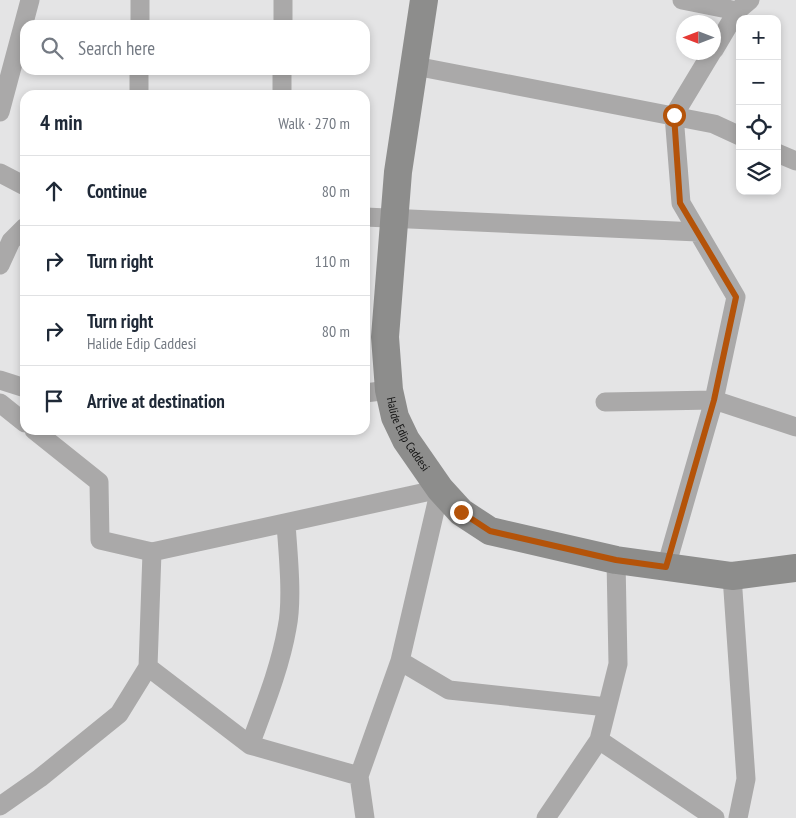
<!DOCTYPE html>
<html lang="en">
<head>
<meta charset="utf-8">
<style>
	body { margin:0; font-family:"PT Sans Narrow",sans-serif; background:#f6f6f7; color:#1f2937 }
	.controls { position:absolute; right:15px; top:15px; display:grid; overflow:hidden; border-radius:10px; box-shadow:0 2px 8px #0003 }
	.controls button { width:45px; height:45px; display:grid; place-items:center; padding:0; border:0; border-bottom:1px solid #e0e1e3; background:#fff; color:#1f2937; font:25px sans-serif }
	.compass { position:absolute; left:676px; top:15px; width:45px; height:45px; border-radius:50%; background:#fff; box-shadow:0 2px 8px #0003; rotate:270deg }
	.stop { position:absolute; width:15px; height:15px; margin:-11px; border:4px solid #b45309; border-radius:50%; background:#fff }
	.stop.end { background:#b45309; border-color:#fff; box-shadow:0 1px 5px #0008 }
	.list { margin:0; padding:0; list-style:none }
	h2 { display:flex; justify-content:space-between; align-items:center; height:65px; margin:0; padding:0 20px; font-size:21px }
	h2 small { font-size:16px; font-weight:400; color:#747a83 }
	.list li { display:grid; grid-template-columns:32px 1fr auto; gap:15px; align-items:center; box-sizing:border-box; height:70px; padding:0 20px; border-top:1px solid #e0e1e3 }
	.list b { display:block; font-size:19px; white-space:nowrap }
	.list p { margin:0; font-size:16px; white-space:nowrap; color:#747a83 }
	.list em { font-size:16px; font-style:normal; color:#747a83 }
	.icon { flex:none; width:28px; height:28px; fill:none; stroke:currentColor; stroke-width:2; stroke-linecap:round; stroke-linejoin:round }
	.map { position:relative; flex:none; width:796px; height:818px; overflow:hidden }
	.search { position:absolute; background:#fff; box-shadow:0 2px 8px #0003; left:20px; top:20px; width:350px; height:55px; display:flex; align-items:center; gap:12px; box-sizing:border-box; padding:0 18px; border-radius:15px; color:#747a83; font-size:19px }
	.panel { position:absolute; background:#fff; box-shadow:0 2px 8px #0003; left:20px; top:90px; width:350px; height:345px; border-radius:15px }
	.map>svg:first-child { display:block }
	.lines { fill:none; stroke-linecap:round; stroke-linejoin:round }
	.street { stroke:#aaa9a9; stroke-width:19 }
	.secondary { stroke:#8d8d8c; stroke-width:28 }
	.route { stroke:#b45309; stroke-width:6 }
	.labels { text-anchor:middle; stroke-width:5; stroke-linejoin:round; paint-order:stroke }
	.street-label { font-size:12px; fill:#131313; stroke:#e4e4e5 }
</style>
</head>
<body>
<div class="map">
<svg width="796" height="818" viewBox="0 0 796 818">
	<rect width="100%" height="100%" fill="#e4e4e5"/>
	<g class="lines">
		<path class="street" d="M 682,0 L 737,11
			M 140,25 L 140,0
			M 283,25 L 283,0
			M 714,50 L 737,11 L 750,0
			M 415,66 L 714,124 L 740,136
			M 139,95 L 139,70
			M 282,95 L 282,70
			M 0,112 L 30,0
			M 777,153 L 796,161
			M 0,173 L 25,186
			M 365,217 L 698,232
			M 0,265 L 11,241 L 25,227
			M 0,380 L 25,388
			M 365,393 L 389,390
			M 605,402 L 714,400 L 796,427
			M 0,403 L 25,423
			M 34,430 L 99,482 L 100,540 L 152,552
			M 666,567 L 714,400 L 736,297 L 681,203 L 674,115 L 712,52
			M 732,576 L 746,779 L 738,818
			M 400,661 L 449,690 L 607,707
			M 148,667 L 250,745 L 359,776
			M 599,740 L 715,818
			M 250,745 C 264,707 280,668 287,628 C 293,600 288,553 286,524
			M 0,806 L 40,778 L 119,714 L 148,667 L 152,552 L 440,489 L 400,661 L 359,776 L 365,818
			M 546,818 L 599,740 L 618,664 L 616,560"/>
		<path class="secondary" id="s1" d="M 424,0 L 398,172 L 385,337 L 389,390 L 395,417 L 406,440 L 440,489 L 461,512 L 490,531 L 616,560 L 732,576 L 796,568"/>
	</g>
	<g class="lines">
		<path class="route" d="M 461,512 L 490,531 L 616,560 L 666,567 L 714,400 L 736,297 L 680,203 L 674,115"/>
	</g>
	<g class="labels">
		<g class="street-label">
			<text dy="4" stroke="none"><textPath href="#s1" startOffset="441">Halide Edip Caddesi</textPath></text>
		</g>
	</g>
</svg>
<div class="controls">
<button>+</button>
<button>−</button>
<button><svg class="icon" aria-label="locate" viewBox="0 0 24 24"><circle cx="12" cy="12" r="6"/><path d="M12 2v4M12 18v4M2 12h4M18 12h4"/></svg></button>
<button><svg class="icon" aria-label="layers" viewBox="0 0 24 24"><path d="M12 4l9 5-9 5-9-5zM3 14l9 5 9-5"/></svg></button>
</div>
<svg class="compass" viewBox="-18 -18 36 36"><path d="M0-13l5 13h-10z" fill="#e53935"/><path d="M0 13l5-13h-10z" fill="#747a83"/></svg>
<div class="stop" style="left:674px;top:115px"></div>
<div class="stop end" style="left:461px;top:512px"></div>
<div class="search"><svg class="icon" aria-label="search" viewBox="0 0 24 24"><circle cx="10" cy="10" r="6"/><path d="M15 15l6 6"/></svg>Search here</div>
<section class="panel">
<h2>4 min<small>Walk · 270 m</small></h2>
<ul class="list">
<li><svg class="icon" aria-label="ahead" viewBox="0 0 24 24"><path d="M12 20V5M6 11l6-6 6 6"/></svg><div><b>Continue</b></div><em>80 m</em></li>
<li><svg class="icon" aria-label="right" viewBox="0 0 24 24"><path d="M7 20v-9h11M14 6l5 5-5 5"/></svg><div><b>Turn right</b></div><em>110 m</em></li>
<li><svg class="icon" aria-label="right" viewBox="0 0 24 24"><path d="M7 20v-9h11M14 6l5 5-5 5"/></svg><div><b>Turn right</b><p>Halide Edip Caddesi</p></div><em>80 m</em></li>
<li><svg class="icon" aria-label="arrive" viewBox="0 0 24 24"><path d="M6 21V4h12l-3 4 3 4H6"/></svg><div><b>Arrive at destination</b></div></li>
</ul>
</section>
</div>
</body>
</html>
